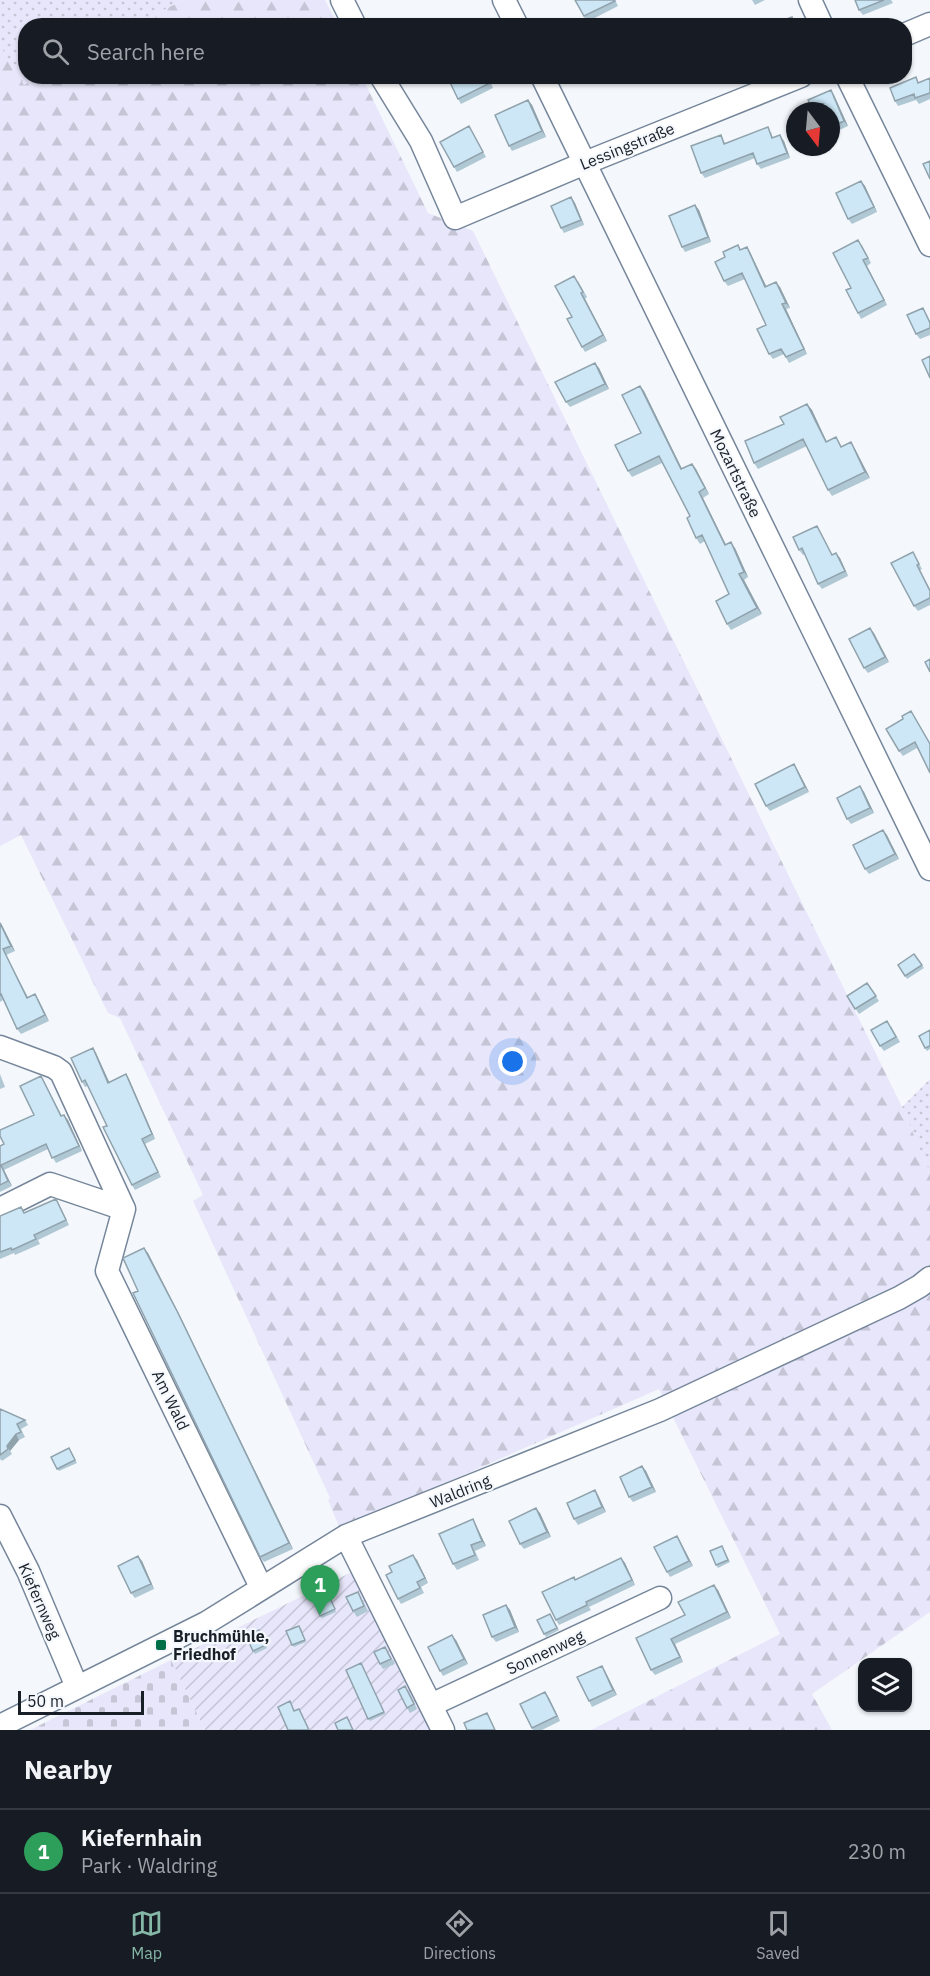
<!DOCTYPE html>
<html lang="en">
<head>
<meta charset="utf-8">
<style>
	body { margin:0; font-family:"IBM Plex Sans",sans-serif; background:#242831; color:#f1f3f6 }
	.controls { position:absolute; right:18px; bottom:18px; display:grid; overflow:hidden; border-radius:12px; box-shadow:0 2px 4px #0004 }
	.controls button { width:54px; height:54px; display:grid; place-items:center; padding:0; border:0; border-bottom:2px solid #363941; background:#171b24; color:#f1f3f6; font:30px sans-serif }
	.compass { position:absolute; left:786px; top:102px; width:54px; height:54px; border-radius:50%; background:#171b24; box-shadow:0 2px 4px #0004; rotate:164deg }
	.scale { position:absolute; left:18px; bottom:15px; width:126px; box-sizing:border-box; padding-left:6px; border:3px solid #191f27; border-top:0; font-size:16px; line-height:21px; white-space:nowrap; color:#191f27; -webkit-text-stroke:4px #f4f8fc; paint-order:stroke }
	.you { position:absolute; left:513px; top:1062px; width:21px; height:21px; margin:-15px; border:4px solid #fff; border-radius:50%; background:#1a73e8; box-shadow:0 0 0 9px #1a73e833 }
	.badge { display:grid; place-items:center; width:39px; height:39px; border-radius:50%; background:#85b8a7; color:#fff; font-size:20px; font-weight:700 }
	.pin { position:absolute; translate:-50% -50px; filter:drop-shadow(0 2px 3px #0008) }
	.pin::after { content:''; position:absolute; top:32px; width:21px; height:18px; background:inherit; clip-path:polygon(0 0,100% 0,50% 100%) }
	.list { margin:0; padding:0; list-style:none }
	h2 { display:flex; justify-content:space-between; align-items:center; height:78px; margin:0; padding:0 24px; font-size:26px }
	h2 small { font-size:20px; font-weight:400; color:#9ea1a6 }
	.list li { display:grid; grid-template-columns:39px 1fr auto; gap:18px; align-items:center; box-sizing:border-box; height:84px; padding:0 24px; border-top:2px solid #363941 }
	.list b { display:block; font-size:22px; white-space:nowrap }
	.list p { margin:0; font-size:20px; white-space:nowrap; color:#9ea1a6 }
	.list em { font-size:20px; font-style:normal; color:#9ea1a6 }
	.icon { flex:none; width:33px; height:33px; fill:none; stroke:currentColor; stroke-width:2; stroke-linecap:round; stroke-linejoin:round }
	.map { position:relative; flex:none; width:930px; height:1730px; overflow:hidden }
	.search { position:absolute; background:#171b24; box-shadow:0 2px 4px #0004; left:18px; right:18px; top:18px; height:66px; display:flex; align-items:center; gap:15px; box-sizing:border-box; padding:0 21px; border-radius:24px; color:#9ea1a6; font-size:22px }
	.sheet { height:162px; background:#171b24 }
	nav { display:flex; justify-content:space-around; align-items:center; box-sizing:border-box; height:84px; border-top:2px solid #363941; background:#171b24; font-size:16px; color:#9ea1a6 }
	nav a { display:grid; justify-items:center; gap:3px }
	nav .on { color:#85b8a7 }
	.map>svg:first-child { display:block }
	.grass { fill:url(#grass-dots) }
	.forest { fill:url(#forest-firs) }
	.cemetery { fill:url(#cemetery-stones) }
	.garden { fill:url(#garden-furrows) }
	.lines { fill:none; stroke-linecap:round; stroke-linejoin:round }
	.minor-casing { stroke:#76869a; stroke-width:25 }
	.minor { stroke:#fff; stroke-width:22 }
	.wall { fill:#b0c7d4 }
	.shaded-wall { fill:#90a2ac }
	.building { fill:#cde7f6; stroke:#90a2ac; stroke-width:1.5 }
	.poi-dot { fill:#006f47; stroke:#f4f8fc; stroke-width:2 }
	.labels { text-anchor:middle; stroke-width:4.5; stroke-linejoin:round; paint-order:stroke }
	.street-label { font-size:16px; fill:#191f27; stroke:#f4f8fc }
	.poi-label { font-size:16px; font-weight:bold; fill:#191f27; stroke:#f4f8fc; text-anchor:start }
</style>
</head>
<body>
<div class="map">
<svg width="930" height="1730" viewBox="0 0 930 1730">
	<defs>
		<pattern id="grass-dots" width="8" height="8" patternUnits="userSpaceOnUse" patternTransform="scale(1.5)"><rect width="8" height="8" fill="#e7e6fa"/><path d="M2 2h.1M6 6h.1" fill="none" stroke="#c6c5d6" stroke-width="1.8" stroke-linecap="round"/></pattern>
		<pattern id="forest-firs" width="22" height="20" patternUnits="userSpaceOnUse" patternTransform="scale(1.5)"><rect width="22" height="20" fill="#e7e6fa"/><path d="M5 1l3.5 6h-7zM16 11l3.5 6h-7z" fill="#c6c5d6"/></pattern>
		<pattern id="cemetery-stones" width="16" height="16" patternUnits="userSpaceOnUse" patternTransform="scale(1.5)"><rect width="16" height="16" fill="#e7e6fa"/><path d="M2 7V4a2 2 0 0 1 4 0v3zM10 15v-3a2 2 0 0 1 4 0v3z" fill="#c6c5d6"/></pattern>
		<pattern id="garden-furrows" width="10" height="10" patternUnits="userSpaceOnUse" patternTransform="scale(1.5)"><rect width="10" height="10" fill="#e7e6fa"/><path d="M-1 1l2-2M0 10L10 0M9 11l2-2" fill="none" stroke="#c6c5d6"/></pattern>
	</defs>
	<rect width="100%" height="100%" fill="#f4f8fc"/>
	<path class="grass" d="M 0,0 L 183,0 L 135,25 L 26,26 L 26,76 L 41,77 L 24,86 L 0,46 Z
		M 930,1079 L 930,1173 L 902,1107 Z"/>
	<path class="forest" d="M 183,0 L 325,0 L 338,25 L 135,25 Z
		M 0,46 L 24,85 L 41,76 L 362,77 L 428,213 L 473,231 L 902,1107 L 930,1173 L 930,1612 L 812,1694 L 832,1730 L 591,1730 L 780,1634 L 659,1389 L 340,1529 L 328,1500 L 330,1498 L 193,1201 L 203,1195 L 120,1018 L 108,1013 L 21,835 L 0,846 Z"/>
	<path class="cemetery" d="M 171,1660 L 205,1730 L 30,1730 Z"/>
	<path class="garden" d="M 354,1571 L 433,1730 L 205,1730 L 171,1660 Z"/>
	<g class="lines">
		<g class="minor-casing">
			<path id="minor" d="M 342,0 L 355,26
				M 504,0 L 517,26
				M 810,0 L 822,26
				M 904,35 L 930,24
				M 381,76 L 421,141 L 455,218 L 585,163 L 801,76
				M 542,76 L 930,869
				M 847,76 L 930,245
				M 0,1047 L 54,1067 L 61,1072 L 124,1209 L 107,1271 L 261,1587
				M 0,1209 L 50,1184 L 124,1209
				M 0,1516 L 28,1571 L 77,1687
				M 346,1536 L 443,1730
				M 431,1705 L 660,1598
				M 0,1726 L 206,1623 L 346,1536 L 660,1410 L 899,1298 L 920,1286 L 930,1278"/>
		</g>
		<use href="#minor" class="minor"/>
	</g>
	<path class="wall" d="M 575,0 L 615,0 L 618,6 L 587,22 Z
		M 752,0 L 765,0 L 755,5 Z
		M 855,0 L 891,0 L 893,3 L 863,15 L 859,10 Z
		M 401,76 L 413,76 L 404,81 Z
		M 488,76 L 493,88 L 461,104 L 458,99 Z
		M 571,76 L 585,76 L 575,81 Z
		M 686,76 L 725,76 L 705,84 L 701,78 L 690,83 Z
		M 930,78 L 930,99 L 919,104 L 916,100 L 898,106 L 895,101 L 919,82 Z
		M 834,95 L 848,126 L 831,134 L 831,111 Z
		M 528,100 L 532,105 L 546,137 L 512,151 L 509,146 Z
		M 469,126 L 486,157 L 457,172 L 454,167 Z
		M 771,132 L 773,138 L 784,141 L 790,158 L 761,169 L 757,164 L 755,158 L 705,178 L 701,173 L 721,135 L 725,143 Z
		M 861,181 L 865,186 L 877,212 L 852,224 L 848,219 Z
		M 571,197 L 575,203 L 584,225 L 564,233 L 561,228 Z
		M 695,205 L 699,210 L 711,242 L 685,252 L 682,247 Z
		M 738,245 L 741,250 L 750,252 L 766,286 L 780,287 L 790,308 L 786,309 L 807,354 L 789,363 L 784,354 L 773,359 L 769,354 L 766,325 L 745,279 L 728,286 L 724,281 L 725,257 Z
		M 862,245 L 871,263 L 867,266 L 887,305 L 861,319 L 858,313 Z
		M 578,281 L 587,297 L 585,299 L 607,341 L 585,352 L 582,347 L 572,317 Z
		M 926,313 L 930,321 L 930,335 L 920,339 L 916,334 Z
		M 599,368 L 609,389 L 570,407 L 566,402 Z
		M 640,386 L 644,391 L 682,469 L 692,464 L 696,469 L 709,494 L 703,498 L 726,545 L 735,548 L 748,577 L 744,580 L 762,614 L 731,630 L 727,624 L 729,594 L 705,541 L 700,544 L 696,538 L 690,516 L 662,463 L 632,477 L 628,471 L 641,433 Z
		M 807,404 L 812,410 L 827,442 L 836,437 L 842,447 L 855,449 L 870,478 L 832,496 L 828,490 L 807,446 L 758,469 L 754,463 L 784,424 Z
		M 820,531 L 832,555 L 840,558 L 848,576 L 822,589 L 818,584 L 805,554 L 803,555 L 799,550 Z
		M 913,552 L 922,569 L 920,570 L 930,589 L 930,605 L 918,611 L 914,606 Z
		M 870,628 L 889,662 L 868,673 L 864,668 Z
		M 911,711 L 930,743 L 930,773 L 917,748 L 903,756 L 899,751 L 903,719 Z
		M 797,769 L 809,792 L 770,811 L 766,806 Z
		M 860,786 L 864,792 L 874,813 L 851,824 L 847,819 Z
		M 883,830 L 899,859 L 869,874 L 865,869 Z
		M 0,922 L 15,951 L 6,955 L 28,997 L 38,999 L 49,1021 L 21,1034 L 17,1029 L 3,1000 L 0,1002 Z
		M 914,954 L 924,968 L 907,979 L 905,976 Z
		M 867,983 L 879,1001 L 859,1014 L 847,996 Z
		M 891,1026 L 900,1042 L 884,1051 L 880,1046 Z
		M 930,1030 L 930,1049 L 927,1051 L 925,1048 Z
		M 96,1053 L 109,1082 L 126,1074 L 129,1079 L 155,1139 L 145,1144 L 161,1177 L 135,1190 L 132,1185 L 107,1126 L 88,1086 L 85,1087 L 82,1082 Z
		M 0,1074 L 5,1087 L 0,1089 Z
		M 41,1076 L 44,1081 L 62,1116 L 68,1120 L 82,1151 L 56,1163 L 48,1149 L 4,1170 L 12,1186 L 0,1192 L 0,1146 L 4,1144 L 34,1115 Z
		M 59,1204 L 69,1225 L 38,1240 L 40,1244 L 15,1255 L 14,1253 L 0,1259 L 0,1216 L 25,1213 Z
		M 148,1253 L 181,1318 L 293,1549 L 264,1562 L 260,1557 L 138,1291 Z
		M 0,1409 L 25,1420 L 28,1425 L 21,1429 L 25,1437 L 19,1440 L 10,1451 L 12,1454 L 2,1461 L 1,1459 L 0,1460 Z
		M 69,1448 L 77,1463 L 59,1471 L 57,1469 Z
		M 642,1466 L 646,1471 L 656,1492 L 633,1502 L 629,1497 Z
		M 595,1490 L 598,1495 L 606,1512 L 578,1525 L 574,1519 Z
		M 540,1513 L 551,1537 L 524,1549 L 520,1544 Z
		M 476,1525 L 486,1546 L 475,1551 L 479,1560 L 457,1570 L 453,1564 Z
		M 677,1536 L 680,1541 L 693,1566 L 670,1577 L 667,1572 Z
		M 722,1546 L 730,1562 L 718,1568 L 716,1565 Z
		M 621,1558 L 625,1563 L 635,1585 L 589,1607 L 591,1610 L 559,1625 L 556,1620 L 574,1577 L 576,1580 Z
		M 417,1560 L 428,1583 L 421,1587 L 424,1593 L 401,1604 L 398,1599 Z
		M 142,1561 L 154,1589 L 135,1598 L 131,1593 Z
		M 718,1590 L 731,1618 L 675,1644 L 683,1662 L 655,1675 L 651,1670 L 685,1615 Z
		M 358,1592 L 361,1597 L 368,1611 L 357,1617 L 353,1611 Z
		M 328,1594 L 336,1612 L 322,1618 L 320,1616 Z
		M 506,1605 L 510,1610 L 519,1632 L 496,1642 L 492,1637 Z
		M 550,1614 L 559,1630 L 546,1637 L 544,1634 Z
		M 301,1628 L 306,1642 L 294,1647 L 292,1645 Z
		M 259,1630 L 267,1648 L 255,1654 L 253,1651 Z
		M 456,1640 L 468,1664 L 443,1676 L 440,1671 Z
		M 385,1647 L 395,1664 L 383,1669 L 380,1664 Z
		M 361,1663 L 385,1714 L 370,1721 L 368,1719 Z
		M 602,1666 L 605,1671 L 617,1695 L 592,1707 L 589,1701 Z
		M 409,1691 L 417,1709 L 410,1713 L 407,1708 Z
		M 545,1692 L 549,1698 L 560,1721 L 542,1730 L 533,1730 L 532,1728 Z"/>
	<path class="shaded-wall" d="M 831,90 L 834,95 L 848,126 L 844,121 Z
		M 528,100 L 532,105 L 546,137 L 542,131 Z
		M 780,135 L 784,141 L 790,158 L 787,153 Z
		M 861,181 L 865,186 L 877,212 L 874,207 Z
		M 571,197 L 575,203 L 584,225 L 581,220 Z
		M 695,205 L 699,210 L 711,242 L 708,237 Z
		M 747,247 L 750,252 L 769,292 L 765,287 Z
		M 863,260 L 867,266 L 887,305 L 884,300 Z
		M 776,282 L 780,287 L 790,308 L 786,303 Z
		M 581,293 L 585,299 L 607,341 L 603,335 Z
		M 782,304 L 786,309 L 807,354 L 804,349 Z
		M 595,363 L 599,368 L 609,389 L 605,384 Z
		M 640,386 L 644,391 L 685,475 L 681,469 Z
		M 807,404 L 812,410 L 830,449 L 826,442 Z
		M 851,442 L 855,449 L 870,478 L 865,472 Z
		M 692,464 L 696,469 L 709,494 L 705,488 Z
		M 699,492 L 703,498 L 729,551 L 725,545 Z
		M 731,542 L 735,548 L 748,577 L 744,572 Z
		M 836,553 L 840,558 L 848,576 L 845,571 Z
		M 739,574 L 744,580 L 762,614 L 757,608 Z
		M 870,628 L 874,633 L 889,662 L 885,657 Z
		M 794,764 L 797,769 L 809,792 L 805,787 Z
		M 860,786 L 864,792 L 874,813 L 870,808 Z
		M 883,830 L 887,835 L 899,859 L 895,854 Z
		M 0,922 L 2,925 L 15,951 L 11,946 Z
		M 35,994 L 38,999 L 49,1021 L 45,1015 Z
		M 93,1048 L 96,1053 L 112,1088 L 108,1083 Z
		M 126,1074 L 129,1079 L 155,1139 L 152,1134 Z
		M 64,1115 L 68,1120 L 82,1151 L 79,1146 Z
		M 1,1165 L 4,1170 L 12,1186 L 8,1181 Z
		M 144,1248 L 148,1253 L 181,1318 L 293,1549 L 289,1543 Z
		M 16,1434 L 19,1440 L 10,1451 L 12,1454 L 7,1446 Z
		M 642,1466 L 646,1471 L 656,1492 L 652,1487 Z
		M 595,1490 L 598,1495 L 606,1512 L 602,1507 Z
		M 536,1508 L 540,1513 L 551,1537 L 547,1532 Z
		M 473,1519 L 476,1525 L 486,1546 L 482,1541 Z
		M 677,1536 L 680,1541 L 693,1566 L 689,1561 Z
		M 413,1555 L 417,1560 L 428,1583 L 425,1578 Z
		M 138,1556 L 142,1561 L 154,1589 L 151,1584 Z
		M 621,1558 L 625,1563 L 635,1585 L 632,1580 Z
		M 714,1585 L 718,1590 L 731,1618 L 727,1612 Z
		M 506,1605 L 510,1610 L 519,1632 L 515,1627 Z
		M 452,1635 L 456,1640 L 468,1664 L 464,1659 Z
		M 671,1639 L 675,1644 L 683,1662 L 680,1657 Z
		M 602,1666 L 605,1671 L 617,1695 L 613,1690 Z
		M 545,1692 L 549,1698 L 560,1721 L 557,1716 Z"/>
	<path class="building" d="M 575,0 L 614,0 L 615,1 L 584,16 Z
		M 855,0 L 884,0 L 859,10 Z
		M 792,17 L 795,26 L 768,26 Z
		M 447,76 L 487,76 L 490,83 L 458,99 Z
		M 700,76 L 710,76 L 702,80 Z
		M 916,77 L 918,83 L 930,78 L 930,93 L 915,98 L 914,94 L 895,101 L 890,88 Z
		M 831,90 L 844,121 L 831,127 L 831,111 L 813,111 L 808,100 Z
		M 528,100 L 542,131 L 509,146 L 495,115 Z
		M 469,126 L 483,152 L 454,167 L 440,142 Z
		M 768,127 L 772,138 L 780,135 L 787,153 L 757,164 L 753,153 L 701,173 L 691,146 L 721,135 L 724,144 Z
		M 930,161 L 930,179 L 923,164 Z
		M 861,181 L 874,207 L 848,219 L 836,193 Z
		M 571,197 L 581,220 L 561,228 L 551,206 Z
		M 695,205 L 708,237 L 682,247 L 669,216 Z
		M 858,240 L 868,258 L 863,260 L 884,300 L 858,313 L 846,290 L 851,288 L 833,253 Z
		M 738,245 L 740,250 L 747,247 L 765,287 L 776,282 L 786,303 L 782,304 L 804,349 L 786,357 L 781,349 L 769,354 L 757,329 L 766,325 L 742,273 L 724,281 L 715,262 L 725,257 L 723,252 Z
		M 574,276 L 583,292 L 581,293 L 603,335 L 582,347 L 567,319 L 572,317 L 555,286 Z
		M 923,308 L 930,323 L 930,328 L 916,334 L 907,315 Z
		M 930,356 L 930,378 L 922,360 Z
		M 595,363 L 605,384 L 566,402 L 555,382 Z
		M 640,386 L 681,469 L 692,464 L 705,488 L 699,492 L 725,545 L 731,542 L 744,572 L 739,574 L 757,608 L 727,624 L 716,601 L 729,594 L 702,535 L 696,538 L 687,518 L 690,516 L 659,456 L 628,471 L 615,445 L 641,433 L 622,395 Z
		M 807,404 L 826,442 L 836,437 L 841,447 L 851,442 L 865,472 L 828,490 L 803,439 L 754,463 L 745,441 L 784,424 L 780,417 Z
		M 817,526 L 832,555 L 836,553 L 845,571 L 818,584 L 802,548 L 799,550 L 793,537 Z
		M 913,552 L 919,564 L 917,565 L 930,591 L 930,598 L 914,606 L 891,563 Z
		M 870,628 L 885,657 L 864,668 L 849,639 Z
		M 930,659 L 930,672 L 925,662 Z
		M 911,711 L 930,744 L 930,773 L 915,742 L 899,751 L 886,729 L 903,719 L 902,716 Z
		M 794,764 L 805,787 L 766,806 L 755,784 Z
		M 860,786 L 870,808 L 847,819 L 837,798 Z
		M 883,830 L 895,854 L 865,869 L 853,845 Z
		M 0,923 L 11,946 L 3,949 L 27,998 L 35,994 L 45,1015 L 17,1029 L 1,994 L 0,995 Z
		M 914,954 L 922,965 L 905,976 L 898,965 Z
		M 867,983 L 876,996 L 855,1009 L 847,996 Z
		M 887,1021 L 896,1037 L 880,1046 L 871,1030 Z
		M 930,1030 L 930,1046 L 925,1048 L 919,1036 Z
		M 93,1048 L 108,1083 L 126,1074 L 152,1134 L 142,1139 L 158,1172 L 132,1185 L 103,1127 L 107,1126 L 85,1080 L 82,1082 L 71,1058 Z
		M 41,1076 L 61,1116 L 64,1115 L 79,1146 L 52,1158 L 46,1144 L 1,1165 L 8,1181 L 0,1185 L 0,1146 L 4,1144 L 0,1136 L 0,1130 L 34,1115 L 20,1086 Z
		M 56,1199 L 66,1220 L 34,1235 L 36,1239 L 12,1250 L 11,1248 L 0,1252 L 0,1216 L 21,1207 L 24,1213 Z
		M 144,1248 L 178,1313 L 289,1543 L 260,1557 L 133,1293 L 138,1291 L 123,1258 Z
		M 0,1409 L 25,1420 L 17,1424 L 21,1432 L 16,1434 L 7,1446 L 8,1449 L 0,1455 Z
		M 69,1448 L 75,1460 L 57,1469 L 51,1457 Z
		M 642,1466 L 652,1487 L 629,1497 L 620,1477 Z
		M 595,1490 L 602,1507 L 574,1519 L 567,1503 Z
		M 536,1508 L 547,1532 L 520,1544 L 509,1521 Z
		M 473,1519 L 482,1541 L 471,1545 L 475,1555 L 453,1564 L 439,1534 Z
		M 677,1536 L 689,1561 L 667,1572 L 654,1547 Z
		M 722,1546 L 728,1560 L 716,1565 L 710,1551 Z
		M 413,1555 L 425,1578 L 417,1582 L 420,1588 L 398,1599 L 386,1575 L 392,1572 L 389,1566 Z
		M 138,1556 L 151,1584 L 131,1593 L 118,1566 Z
		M 621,1558 L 632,1580 L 586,1602 L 587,1605 L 556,1620 L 542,1592 L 574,1577 L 575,1580 Z
		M 714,1585 L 727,1612 L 671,1639 L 680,1657 L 651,1670 L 636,1638 L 685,1615 L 678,1602 Z
		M 358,1592 L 364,1606 L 353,1611 L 346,1597 Z
		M 328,1594 L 335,1609 L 320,1616 L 314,1601 Z
		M 506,1605 L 515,1627 L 492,1637 L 483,1615 Z
		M 550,1614 L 557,1628 L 544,1634 L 537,1620 Z
		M 299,1626 L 305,1640 L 292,1645 L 286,1631 Z
		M 259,1630 L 266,1645 L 253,1651 L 246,1636 Z
		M 452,1635 L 464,1659 L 440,1671 L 428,1647 Z
		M 385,1647 L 391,1659 L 380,1664 L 374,1652 Z
		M 361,1663 L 384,1712 L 368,1719 L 346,1670 Z
		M 602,1666 L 613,1690 L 589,1701 L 577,1677 Z
		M 405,1686 L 414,1704 L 407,1708 L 398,1690 Z
		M 545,1692 L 557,1716 L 532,1728 L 520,1704 Z
		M 290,1701 L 294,1711 L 299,1709 L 309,1730 L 288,1730 L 278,1707 Z
		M 487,1713 L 495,1730 L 467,1730 L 464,1723 Z
		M 347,1717 L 353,1730 L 338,1730 L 335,1723 Z"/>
	<rect class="poi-dot" x="155" y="1639" width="12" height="12" rx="3"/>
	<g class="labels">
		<g class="street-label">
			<text transform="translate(627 146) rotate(-22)" y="6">Lessingstraße</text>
			<text transform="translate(736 473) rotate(64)" y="6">Mozartstraße</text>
			<text transform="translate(171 1400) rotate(64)" y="6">Am Wald</text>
			<text transform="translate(460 1491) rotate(-22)" y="6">Waldring</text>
			<text transform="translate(40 1601) rotate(66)" y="6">Kiefernweg</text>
			<text transform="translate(545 1652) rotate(-25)" y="6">Sonnenweg</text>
		</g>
		<g class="poi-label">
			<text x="173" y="1642">Bruchmühle,<tspan x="173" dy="18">Friedhof</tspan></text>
		</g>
	</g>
</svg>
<div class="controls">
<button><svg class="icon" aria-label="layers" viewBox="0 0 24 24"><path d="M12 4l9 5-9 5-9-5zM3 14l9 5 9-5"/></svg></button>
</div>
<svg class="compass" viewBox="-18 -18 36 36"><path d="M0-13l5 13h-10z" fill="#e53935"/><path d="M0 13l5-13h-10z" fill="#9ea1a6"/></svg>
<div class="scale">50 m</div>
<div class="you"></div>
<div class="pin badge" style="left:320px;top:1615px;background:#2e9e5b">1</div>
<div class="search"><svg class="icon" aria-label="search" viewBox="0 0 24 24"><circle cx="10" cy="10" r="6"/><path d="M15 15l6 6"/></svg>Search here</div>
</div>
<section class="sheet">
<h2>Nearby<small></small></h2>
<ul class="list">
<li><span class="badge" style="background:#2e9e5b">1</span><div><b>Kiefernhain</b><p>Park · Waldring</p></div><em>230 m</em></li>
</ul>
</section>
<nav>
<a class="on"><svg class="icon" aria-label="map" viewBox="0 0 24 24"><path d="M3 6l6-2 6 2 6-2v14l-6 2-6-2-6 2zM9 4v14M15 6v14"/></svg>Map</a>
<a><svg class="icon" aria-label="directions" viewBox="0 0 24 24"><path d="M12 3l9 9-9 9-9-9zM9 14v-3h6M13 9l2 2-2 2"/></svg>Directions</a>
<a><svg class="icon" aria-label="saved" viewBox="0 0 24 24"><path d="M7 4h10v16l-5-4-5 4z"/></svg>Saved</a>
</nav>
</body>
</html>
